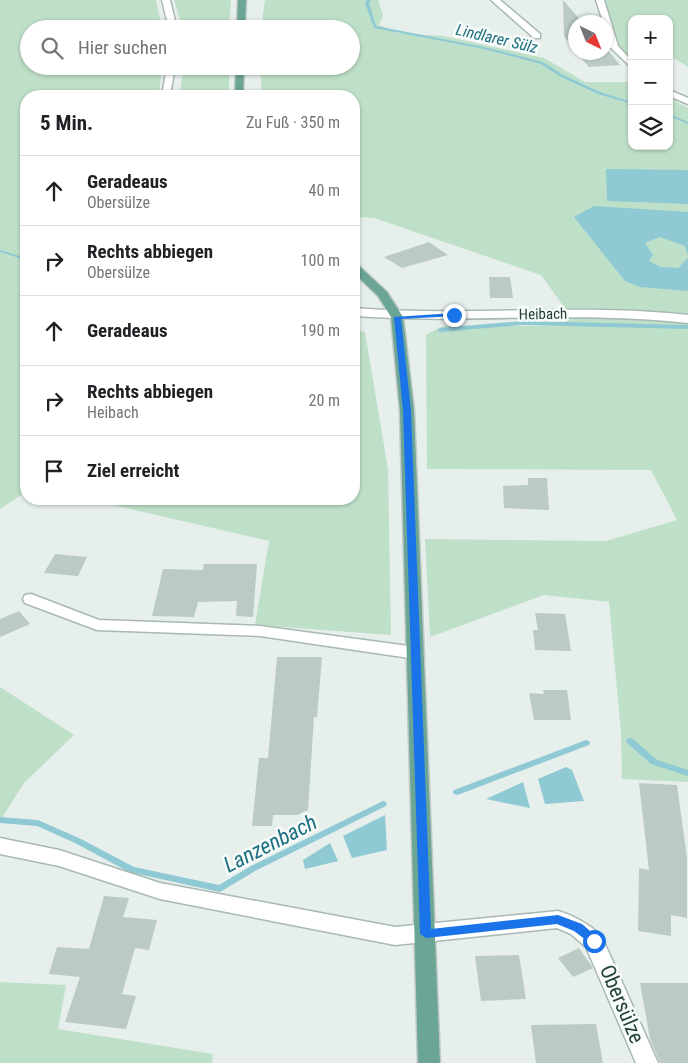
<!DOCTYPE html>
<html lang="de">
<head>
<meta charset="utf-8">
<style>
	body { margin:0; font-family:"Roboto Condensed",sans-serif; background:#f6f6f6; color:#202124 }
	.controls { position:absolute; right:15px; top:15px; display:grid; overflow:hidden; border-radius:10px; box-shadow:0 1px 4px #0004 }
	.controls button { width:45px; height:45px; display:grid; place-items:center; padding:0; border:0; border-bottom:1px solid #e0e0e0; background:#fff; color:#202124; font:25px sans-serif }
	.compass { position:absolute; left:568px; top:15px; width:45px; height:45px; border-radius:50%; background:#fff; box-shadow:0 1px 4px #0004; rotate:137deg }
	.stop { position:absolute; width:15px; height:15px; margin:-11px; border:4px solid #1a73e8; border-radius:50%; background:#fff }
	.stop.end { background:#1a73e8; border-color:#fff; box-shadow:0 1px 5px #0008 }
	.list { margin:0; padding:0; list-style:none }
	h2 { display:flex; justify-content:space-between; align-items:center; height:65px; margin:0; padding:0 20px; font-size:21px }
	h2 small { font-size:16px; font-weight:400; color:#757577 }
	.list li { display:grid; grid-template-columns:32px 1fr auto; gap:15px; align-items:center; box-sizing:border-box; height:70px; padding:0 20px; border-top:1px solid #e0e0e0 }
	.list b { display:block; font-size:19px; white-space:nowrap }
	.list p { margin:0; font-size:16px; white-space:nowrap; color:#757577 }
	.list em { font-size:16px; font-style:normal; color:#757577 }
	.icon { flex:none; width:28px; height:28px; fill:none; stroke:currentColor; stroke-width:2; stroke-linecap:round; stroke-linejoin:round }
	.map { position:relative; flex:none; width:688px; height:1063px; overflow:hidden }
	.search { position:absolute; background:#fff; box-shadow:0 1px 4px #0004; left:20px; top:20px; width:340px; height:55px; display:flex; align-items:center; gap:12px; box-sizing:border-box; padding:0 18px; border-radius:28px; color:#757577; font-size:19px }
	.panel { position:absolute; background:#fff; box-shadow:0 1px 4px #0004; left:20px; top:90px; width:340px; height:415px; border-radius:20px }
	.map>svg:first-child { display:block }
	.green { fill:#bfe0c8 }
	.water { fill:#8ec9d4 }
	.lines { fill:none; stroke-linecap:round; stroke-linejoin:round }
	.stream { fill:#8ec9d4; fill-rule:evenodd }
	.building { fill:#bbcac4 }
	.minor-casing { stroke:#a8b8b2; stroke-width:3 }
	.major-casing { stroke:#c2cac8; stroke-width:3 }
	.minor { fill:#fff; fill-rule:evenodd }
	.major { fill:#6aa596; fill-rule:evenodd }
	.route { fill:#1a73e8 }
	.labels { text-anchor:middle; stroke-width:5; stroke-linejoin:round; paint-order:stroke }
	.far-street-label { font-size:15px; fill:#24423a; stroke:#f7fbf9 }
	.far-water-label { font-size:16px; font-style:italic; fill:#1c6f80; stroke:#f7fbf9 }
	.near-street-label { font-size:21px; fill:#24423a; stroke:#f7fbf9 }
	.near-water-label { font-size:22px; font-style:italic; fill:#1c6f80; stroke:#f7fbf9 }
</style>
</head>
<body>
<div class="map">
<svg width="688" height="1063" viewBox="0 0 688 1063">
	<rect width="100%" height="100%" fill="#e6efeb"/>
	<path class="green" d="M 0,0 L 156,0 L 162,29 L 29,29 L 29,66 L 162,66 L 159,96 L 26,96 L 26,492 L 0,509 Z
		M 174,0 L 231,0 L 229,29 L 183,29 Z
		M 265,0 L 378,0 L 383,15 L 379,25 L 397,33 L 444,36 L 544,58 L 585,82 L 632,82 L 632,146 L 669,146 L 669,98 L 688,108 L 688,782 L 622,779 L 621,733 L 609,602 L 544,595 L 430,637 L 425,539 L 606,541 L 677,520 L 651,470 L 427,469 L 426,335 L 443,326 L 566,326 L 564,307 L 541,275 L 374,218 L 354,217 L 354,96 L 262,96 L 260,66 L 351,66 L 351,29 L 261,29 Z
		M 604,0 L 688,0 L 688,67 L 669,55 L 669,19 L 632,19 L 632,56 L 622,56 Z
		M 183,66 L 229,66 L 229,96 L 180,96 Z
		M 354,330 L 365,332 L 388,469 L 391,635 L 255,625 L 269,541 L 87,499 L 354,499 Z
		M 0,687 L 74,735 L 24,783 L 0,821 Z
		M 0,982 L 66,985 L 58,1029 L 213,1054 L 212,1063 L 0,1063 Z"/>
	<path class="water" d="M 606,169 L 688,170 L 688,204 L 607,201 Z
		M 594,206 L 688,212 L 688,255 L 685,246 L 660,237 L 645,243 L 653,255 L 649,261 L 661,267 L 678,268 L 688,258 L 688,291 L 640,287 L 625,281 L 574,217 Z
		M 566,767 L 572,770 L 584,801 L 545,804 L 538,779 Z
		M 523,782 L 530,808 L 486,799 Z
		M 385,815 L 387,850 L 352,858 L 343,836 Z
		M 330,843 L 338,861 L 305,869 L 303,860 Z"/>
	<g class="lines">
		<path class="stream" d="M 367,0 L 371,0 L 369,3 L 376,26 L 484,47 L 543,62 L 563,75 L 600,92 L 632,102 L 632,104 L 598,94 L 561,77 L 541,64 L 484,49 L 374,28 L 365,3 Z
			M 669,114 L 688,122 L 688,124 L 669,116 Z
			M 0,250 L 26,258 L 26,260 L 0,252 Z
			M 523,321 L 688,325 L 688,329 L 523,325 L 440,332 L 437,330 L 440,328 Z
			M 630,738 L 633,739 L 657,760 L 688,770 L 688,776 L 651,764 L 627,743 L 626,741 L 627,739 Z
			M 586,740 L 589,741 L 590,743 L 589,745 L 460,794 L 457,795 L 454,794 L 453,792 L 454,790 Z
			M 383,801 L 386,802 L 387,804 L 386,806 L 257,870 L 220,892 L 129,872 L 75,843 L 37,826 L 0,823 L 0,817 L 38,820 L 81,839 L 134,867 L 219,885 L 251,866 Z"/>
	</g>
	<path class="building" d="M 563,0 L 582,22 L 576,22 L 576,52 L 564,36 Z
		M 606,48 L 620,65 L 589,67 L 576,52 L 606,52 Z
		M 429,242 L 448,255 L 402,268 L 384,257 Z
		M 489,277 L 510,277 L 513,298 L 490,298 Z
		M 528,478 L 547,478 L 549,510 L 504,508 L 503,486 L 528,485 Z
		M 55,554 L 87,557 L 78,576 L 44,573 Z
		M 204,564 L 257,564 L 253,617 L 236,616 L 237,601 L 198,602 L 194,617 L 152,616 L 163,569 L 203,570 Z
		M 19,611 L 30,624 L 0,637 L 0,619 Z
		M 535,613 L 565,614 L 571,651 L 535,650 L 533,630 L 538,630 Z
		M 277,657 L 322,657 L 317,717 L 314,717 L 308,810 L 297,815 L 273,815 L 272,826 L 252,826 L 259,758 L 268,758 Z
		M 543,690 L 567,690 L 571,720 L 534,720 L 529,693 L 544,694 Z
		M 639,783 L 677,785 L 687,858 L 687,918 L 671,915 L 671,936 L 638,931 L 639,868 L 649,870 Z
		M 104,896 L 129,898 L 123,917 L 157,920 L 149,950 L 135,948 L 122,994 L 136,996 L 126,1029 L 65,1022 L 80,977 L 49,974 L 57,947 L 89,949 Z
		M 579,948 L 593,968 L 573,977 L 558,958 Z
		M 519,955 L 526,999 L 481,1001 L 475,956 Z
		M 640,983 L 688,983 L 688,1063 L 660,1063 L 650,1039 Z
		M 596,1024 L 603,1063 L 536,1063 L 531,1025 Z"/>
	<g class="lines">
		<g class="minor-casing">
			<path id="minor" d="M 162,0 L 170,0 L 177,29 L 169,29 Z
				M 491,0 L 500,0 L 540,34 L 540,38 L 534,38 Z
				M 596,0 L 604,0 L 618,46 L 632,61 L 632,68 L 610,47 L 606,22 L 603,22 Z
				M 167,66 L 175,66 L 170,96 L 162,96 Z
				M 669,90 L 688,98 L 688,104 L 669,96 Z
				M 354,308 C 465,317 577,303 688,315 L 688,323 C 577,310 465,324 354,316 Z
				M 31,594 L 99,620 L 260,626 L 416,647 L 422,649 L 424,653 L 422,657 L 416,659 L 260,636 L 97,630 L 25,603 L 23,599 L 25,595 Z
				M 0,838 L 59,850 L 160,883 L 395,927 L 558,911 C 575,916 588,924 601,935 L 658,1063 L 636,1063 L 586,947 L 571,934 L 557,928 L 395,945 L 160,899 L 59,866 L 0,854 Z"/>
		</g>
		<g class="major-casing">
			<path id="major" d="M 238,0 L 246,0 L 245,29 L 237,29 Z
				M 236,66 L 244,66 L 243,96 L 235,96 Z
				M 354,264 L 358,265 L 387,292 L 403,317 L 414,411 L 440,1063 L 418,1063 L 400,411 L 391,317 L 378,296 L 354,273 Z"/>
		</g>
		<use href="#minor" class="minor"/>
		<use href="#major" class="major"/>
	</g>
	<path class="route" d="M 454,313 L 456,316 L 401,319 L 411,411 L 431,929 L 558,915 L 582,924 L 598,938 L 598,944 L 594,946 L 574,931 L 557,924 L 426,938 L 420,934 L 403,411 L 394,317 Z"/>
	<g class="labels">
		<g class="far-street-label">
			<text transform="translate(543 314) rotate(-1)" y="5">Heibach</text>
		</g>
		<g class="far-water-label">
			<text transform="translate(497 38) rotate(13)" y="6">Lindlarer Sülz</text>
		</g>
		<g class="near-street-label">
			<text transform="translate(622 1004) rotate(67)" y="7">Obersülze</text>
		</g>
		<g class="near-water-label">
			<text transform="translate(270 843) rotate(-27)" y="8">Lanzenbach</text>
		</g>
	</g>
</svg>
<div class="controls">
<button>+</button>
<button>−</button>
<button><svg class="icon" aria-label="layers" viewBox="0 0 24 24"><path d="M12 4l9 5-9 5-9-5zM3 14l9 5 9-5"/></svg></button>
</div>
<svg class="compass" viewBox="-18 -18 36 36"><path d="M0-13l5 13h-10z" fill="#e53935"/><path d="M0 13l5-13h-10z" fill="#757577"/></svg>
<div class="stop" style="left:594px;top:941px"></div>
<div class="stop end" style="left:454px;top:315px"></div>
<div class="search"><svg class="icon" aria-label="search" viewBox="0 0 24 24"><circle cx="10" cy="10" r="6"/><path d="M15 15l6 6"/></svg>Hier suchen</div>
<section class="panel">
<h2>5 Min.<small>Zu Fuß · 350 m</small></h2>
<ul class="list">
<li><svg class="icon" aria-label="ahead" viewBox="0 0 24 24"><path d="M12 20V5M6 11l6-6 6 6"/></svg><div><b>Geradeaus</b><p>Obersülze</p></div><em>40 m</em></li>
<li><svg class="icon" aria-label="right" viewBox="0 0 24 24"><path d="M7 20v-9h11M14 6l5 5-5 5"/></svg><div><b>Rechts abbiegen</b><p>Obersülze</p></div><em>100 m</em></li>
<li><svg class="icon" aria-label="ahead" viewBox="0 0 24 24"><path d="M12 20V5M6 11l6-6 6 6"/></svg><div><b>Geradeaus</b></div><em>190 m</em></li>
<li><svg class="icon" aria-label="right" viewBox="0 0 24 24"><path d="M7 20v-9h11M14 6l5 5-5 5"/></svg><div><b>Rechts abbiegen</b><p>Heibach</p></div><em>20 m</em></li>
<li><svg class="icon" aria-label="arrive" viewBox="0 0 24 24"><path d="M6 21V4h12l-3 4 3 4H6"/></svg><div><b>Ziel erreicht</b></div></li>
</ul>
</section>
</div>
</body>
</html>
